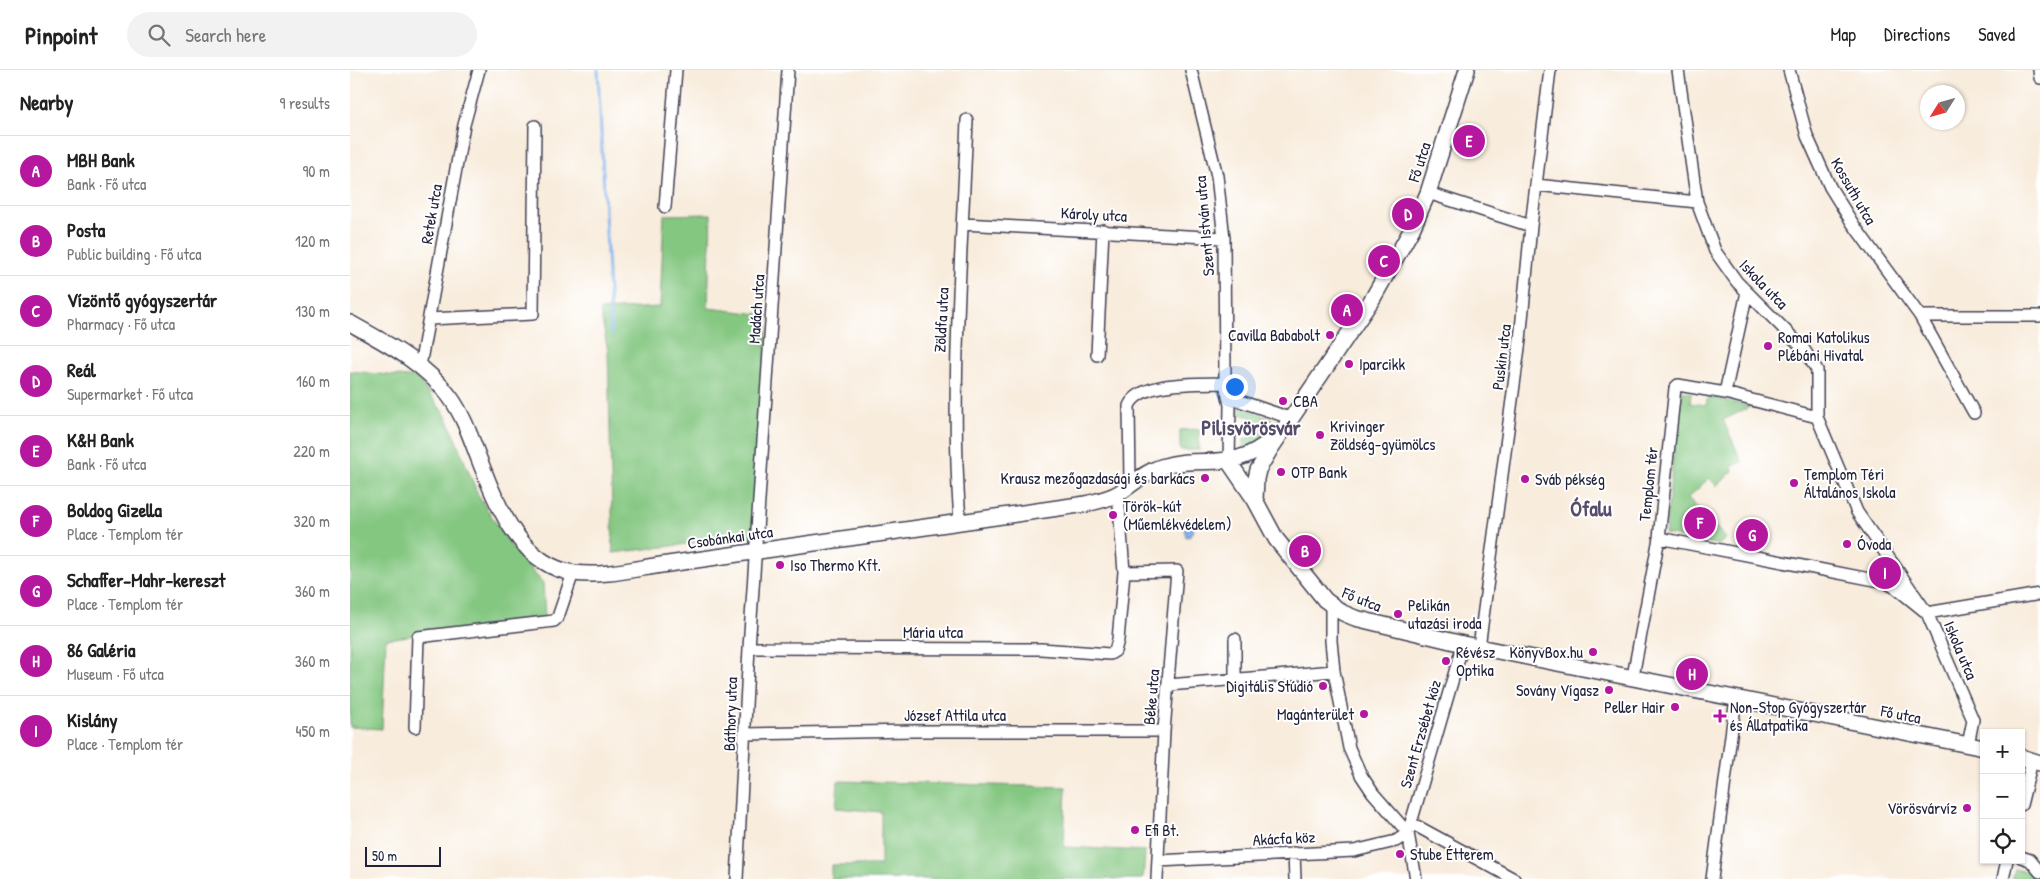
<!DOCTYPE html>
<html lang="en">
<head>
<meta charset="utf-8">
<style>
	body { margin:0; font-family:"Patrick Hand",sans-serif; background:#f2f2f2; color:#222 }
	.controls { position:absolute; right:15px; bottom:15px; display:grid; overflow:hidden; border-radius:0px; box-shadow:0 1px 4px #0004 }
	.controls button { width:45px; height:45px; display:grid; place-items:center; padding:0; border:0; border-bottom:1px solid #e0e0e0; background:#fff; color:#222; font:25px sans-serif }
	.compass { position:absolute; left:1570px; top:15px; width:45px; height:45px; border-radius:50%; background:#fff; box-shadow:0 1px 4px #0004; rotate:233deg }
	.scale { position:absolute; left:15px; bottom:12px; width:76px; box-sizing:border-box; padding-left:5px; border:2px solid #22223b; border-top:0; font-size:14px; line-height:18px; white-space:nowrap; color:#22223b; -webkit-text-stroke:4px #fff; paint-order:stroke }
	.you { position:absolute; left:884px; top:316px; width:18px; height:18px; margin:-12px; border:4px solid #fff; border-radius:50%; background:#1a73e8; box-shadow:0 0 0 8px #1a73e833 }
	.badge { display:grid; place-items:center; width:32px; height:32px; border-radius:50%; background:#b5179e; color:#fff; font-size:16px; font-weight:700 }
	.pin { position:absolute; translate:-50% -50%; border:2px solid #fff; box-shadow:0 1px 5px #0006 }
	.list { margin:0; padding:0; list-style:none }
	h2 { display:flex; justify-content:space-between; align-items:center; height:65px; margin:0; padding:0 20px; font-size:21px }
	h2 small { font-size:16px; font-weight:400; color:#767676 }
	.list li { display:grid; grid-template-columns:32px 1fr auto; gap:15px; align-items:center; box-sizing:border-box; height:70px; padding:0 20px; border-top:1px solid #e0e0e0 }
	.list b { display:block; font-size:19px; white-space:nowrap }
	.list p { margin:0; font-size:16px; white-space:nowrap; color:#767676 }
	.list em { font-size:16px; font-style:normal; color:#767676 }
	.icon { flex:none; width:28px; height:28px; fill:none; stroke:currentColor; stroke-width:2; stroke-linecap:round; stroke-linejoin:round }
	.map { position:relative; flex:none; width:1690px; height:809px; overflow:hidden }
	header { display:flex; align-items:center; gap:30px; box-sizing:border-box; height:70px; padding:0 25px; background:#fff; border-bottom:1px solid #e0e0e0 }
	header strong { font-size:24px }
	nav { display:flex; gap:28px; margin-inline-start:auto; font-size:18px }
	.search { width:350px; height:45px; background:#f2f2f2; display:flex; align-items:center; gap:12px; box-sizing:border-box; padding:0 18px; border-radius:28px; color:#767676; font-size:19px }
	main { display:flex }
	aside { flex:1; background:#fff }
	.map>svg:first-child { display:block }
	.green { fill:#84c781; stroke:#53745e }
	.water { fill:#81b4ee; stroke:#526b94 }
	.lines { fill:none; stroke-linecap:round; stroke-linejoin:round }
	.stream { stroke:#81b4ee; stroke-width:3 }
	.minor-casing { stroke:#424053; stroke-width:14 }
	.major-casing { stroke:#424053; stroke-width:18 }
	.minor { stroke:#fff; stroke-width:11 }
	.major { stroke:#fff; stroke-width:15 }
	.poi-dot { fill:#b5179e; stroke:#fff; stroke-width:2 }
	.labels { text-anchor:middle; stroke-width:4; stroke-linejoin:round; paint-order:stroke }
	.street-label { font-size:16px; fill:#22223b; stroke:#fff }
	.poi-label { font-size:16px; fill:#22223b; stroke:#fff; text-anchor:start }
	.district-label { font-size:21px; font-weight:bold; fill:#574d6b; stroke:#fff }
</style>
</head>
<body>
<header>
<strong>Pinpoint</strong>
<div class="search"><svg class="icon" aria-label="search" viewBox="0 0 24 24"><circle cx="10" cy="10" r="6"/><path d="M15 15l6 6"/></svg>Search here</div>
<nav><a>Map</a><a>Directions</a><a>Saved</a></nav>
</header>
<main>
<aside>
<h2>Nearby<small>9 results</small></h2>
<ul class="list">
<li><span class="badge">A</span><div><b>MBH Bank</b><p>Bank · Fő utca</p></div><em>90 m</em></li>
<li><span class="badge">B</span><div><b>Posta</b><p>Public building · Fő utca</p></div><em>120 m</em></li>
<li><span class="badge">C</span><div><b>Vízöntő gyógyszertár</b><p>Pharmacy · Fő utca</p></div><em>130 m</em></li>
<li><span class="badge">D</span><div><b>Reál</b><p>Supermarket · Fő utca</p></div><em>160 m</em></li>
<li><span class="badge">E</span><div><b>K&amp;H Bank</b><p>Bank · Fő utca</p></div><em>220 m</em></li>
<li><span class="badge">F</span><div><b>Boldog Gizella</b><p>Place · Templom tér</p></div><em>320 m</em></li>
<li><span class="badge">G</span><div><b>Schaffer–Mahr-kereszt</b><p>Place · Templom tér</p></div><em>360 m</em></li>
<li><span class="badge">H</span><div><b>86 Galéria</b><p>Museum · Fő utca</p></div><em>360 m</em></li>
<li><span class="badge">I</span><div><b>Kislány</b><p>Place · Templom tér</p></div><em>450 m</em></li>
</ul>
</aside>
<div class="map">
<svg width="1690" height="809" viewBox="0 0 1690 809">
	<rect width="100%" height="100%" fill="#fff"/>
	<filter id="ink" filterUnits="userSpaceOnUse"><feTurbulence type="fractalNoise" baseFrequency=".02" numOctaves="2"/><feDisplacementMap in="SourceGraphic" scale="10" xChannelSelector="R" yChannelSelector="G"/><feConvolveMatrix kernelMatrix="1 2 1 2 8 2 1 2 1" color-interpolation-filters="sRGB"/></filter>
	<filter id="wash" filterUnits="userSpaceOnUse"><feTurbulence type="fractalNoise" baseFrequency=".0096" numOctaves="4" result="noise"/><feDisplacementMap in="SourceGraphic" scale="20" xChannelSelector="R" yChannelSelector="G"/><feGaussianBlur stdDeviation="1.12" result="paint"/><feColorMatrix in="noise" values="0 0 0 0 0 0 0 0 0 0 0 0 0 0 0 0 0 1.4 0 .05"/><feComposite in="paint" operator="in"/></filter>
	<g filter="url(#wash)">
		<rect width="100%" height="100%" fill="#f8ecdc"/>
		<path class="green" d="M 361,144 L 358,238 L 418,245 L 403,466 L 263,483 L 258,281 L 250,240 L 310,237 L 314,145 Z
			M 0,301 L 67,308 L 96,346 L 129,427 L 163,479 L 193,513 L 195,549 L 36,569 L 32,659 L 0,657 Z
			M 1330,321 L 1341,323 L 1340,333 L 1356,335 L 1358,326 L 1400,337 L 1373,350 L 1392,392 L 1382,396 L 1383,401 L 1367,416 L 1359,408 L 1338,428 L 1376,468 L 1369,475 L 1315,464 Z
			M 888,336 L 922,349 L 912,369 L 892,380 L 894,370 L 904,364 L 907,355 L 901,347 L 888,343 Z
			M 849,359 L 849,380 L 830,380 L 830,360 Z
			M 488,711 L 716,717 L 714,777 L 795,781 L 793,809 L 481,809 L 481,795 L 531,795 L 531,742 L 486,738 Z
			M 1665,799 L 1679,802 L 1684,809 L 1662,809 Z"/>
		<path class="water" d="M 838,452 L 838,456 L 842,455 L 844,458 L 843,462 L 840,463 L 841,466 L 836,467 L 833,453 Z"/>
		<g class="lines">
			<path class="stream" d="M 248,0 L 261,264"/>
		</g>
	</g>
	<g filter="url(#ink)">
		<g class="lines">
			<g class="minor-casing">
				<path id="minor" d="M 841,0 L 867,106 L 874,168 L 875,313 L 880,335 L 879,392
					M 1328,0 L 1347,132 L 1365,181 L 1387,212 L 1453,278 L 1467,300 L 1467,347 L 1507,442 L 1577,543 L 1623,650 L 1618,675
					M 1439,0 L 1457,66 L 1480,117 L 1503,154 L 1570,246 L 1624,343
					M 1689,0 L 1690,8
					M 1186,115 L 1347,132
					M 1078,123 L 1181,156
					M 315,137 L 326,0
					M 613,154 L 874,168
					M 1570,246 L 1690,246
					M 79,249 L 183,244 L 185,56
					M 747,285 L 753,160
					M 70,296 L 114,55 L 129,0
					M 1375,323 L 1397,222
					M 878,327 L 940,348
					M 780,414 L 779,336 C 790,310 850,314 875,313
					M 610,451 C 600,318 612,184 617,50
					M 1309,468 L 1535,512 L 1546,518 L 1577,543 L 1690,524
					M 774,502 L 827,501 L 814,661 L 807,809
					M 981,536 L 981,571 L 984,601 L 999,678 L 1011,705 L 1023,723 L 1058,763 L 1066,809
					M 1129,577 L 1170,270 L 1181,156 L 1200,0
					M 399,578 L 691,579 L 760,584 L 765,581 L 768,570 L 774,502 L 768,423
					M 1283,606 L 1309,468 L 1325,318 L 1328,315 L 1375,323 L 1467,347
					M 885,611 L 885,569
					M 818,615 L 984,601
					M 65,657 L 68,567 L 204,551 L 208,547 L 223,503
					M 396,664 L 564,661 L 814,661
					M 1671,735 L 1682,691
					M 1063,754 L 1164,809
					M 944,783 L 945,809
					M 1671,787 L 1680,790 L 1690,802
					M 808,791 L 1004,781 L 1046,771 L 1058,763 L 1113,574
					M 387,809 L 399,578 L 438,0
					M 1362,809 L 1386,628
					M 1653,809 L 1657,790"/>
			</g>
			<g class="major-casing">
				<path id="major" d="M 1117,0 L 1078,123 L 1062,159 L 1023,228 L 921,378 L 908,400 L 906,409 L 905,430 L 926,469 L 975,530 L 993,543 L 1005,548 L 1113,574 L 1634,678
					M 0,253 C 36,273 75,293 100,327 C 116,349 123,375 133,399 C 149,441 174,496 224,503 C 252,507 284,499 311,495 L 736,434 C 747,431 759,429 769,423 C 783,414 795,402 811,397 C 854,383 882,405 923,368
					M 879,392 L 905,430
					M 1671,687 L 1690,693"/>
			</g>
			<use href="#minor" class="minor"/>
			<use href="#major" class="major"/>
		</g>
	</g>
	<g class="poi-dot">
		<circle cx="980" cy="265" r="5"/>
		<circle cx="1418" cy="276" r="5"/>
		<circle cx="999" cy="294" r="5"/>
		<circle cx="933" cy="331" r="5"/>
		<circle cx="970" cy="365" r="5"/>
		<circle cx="931" cy="402" r="5"/>
		<circle cx="855" cy="408" r="5"/>
		<circle cx="1175" cy="409" r="5"/>
		<circle cx="1444" cy="413" r="5"/>
		<circle cx="763" cy="445" r="5"/>
		<circle cx="1497" cy="474" r="5"/>
		<circle cx="430" cy="495" r="5"/>
		<circle cx="1048" cy="544" r="5"/>
		<circle cx="1243" cy="582" r="5"/>
		<circle cx="1096" cy="591" r="5"/>
		<circle cx="973" cy="616" r="5"/>
		<circle cx="1259" cy="620" r="5"/>
		<circle cx="1325" cy="637" r="5"/>
		<circle cx="1014" cy="644" r="5"/>
		<path d="M1367.5 638.5h5v5h5v5h-5v5h-5v-5h-5v-5h5z"/>
		<circle cx="1617" cy="738" r="5"/>
		<circle cx="785" cy="760" r="5"/>
		<circle cx="1050" cy="784" r="5"/>
	</g>
	<g class="labels">
		<g class="street-label">
			<text transform="translate(1069 92) rotate(-72)" y="6">Fő utca</text>
			<text transform="translate(1504 121) rotate(60)" y="6">Kossuth utca</text>
			<text transform="translate(81 144) rotate(-80)" y="6">Retek utca</text>
			<text transform="translate(744 144) rotate(3)" y="6">Károly utca</text>
			<text transform="translate(854 156) rotate(-95)" y="6">Szent István utca</text>
			<text transform="translate(1414 214) rotate(46)" y="6">Iskola utca</text>
			<text transform="translate(406 239) rotate(-86)" y="6">Madách utca</text>
			<text transform="translate(591 250) rotate(-87)" y="6">Zöldfa utca</text>
			<text transform="translate(1151 287) rotate(-83)" y="6">Puskin utca</text>
			<text transform="translate(1298 414) rotate(-84)" y="6">Templom tér</text>
			<text transform="translate(380 467) rotate(-8)" y="6">Csobánkai utca</text>
			<text transform="translate(1012 529) rotate(22)" y="6">Fő utca</text>
			<text x="583" y="568">Mária utca</text>
			<text transform="translate(1611 580) rotate(67)" y="6">Iskola utca</text>
			<text transform="translate(801 627) rotate(-85)" y="6">Béke utca</text>
			<text transform="translate(380 644) rotate(-88)" y="6">Báthory utca</text>
			<text transform="translate(1551 644) rotate(11)" y="6">Fő utca</text>
			<text x="605" y="651">József Attila utca</text>
			<text transform="translate(1070 664) rotate(-74)" y="6">Szent Erzsébet köz</text>
			<text transform="translate(934 768) rotate(-3)" y="6">Akácfa köz</text>
		</g>
		<g class="poi-label">
			<text x="970" y="271" text-anchor="end">Cavilla Bababolt</text>
			<text x="1428" y="273">Romai Katolikus<tspan x="1428" dy="18">Plébáni Hivatal</tspan></text>
			<text x="1009" y="300">Iparcikk</text>
			<text x="943" y="337">CBA</text>
			<text x="980" y="362">Krivinger<tspan x="980" dy="18">Zöldség-gyümölcs</tspan></text>
			<text x="941" y="408">OTP Bank</text>
			<text x="1454" y="410">Templom Téri<tspan x="1454" dy="18">Általános Iskola</tspan></text>
			<text x="845" y="414" text-anchor="end">Krausz mezőgazdasági és barkács</text>
			<text x="1185" y="415">Sváb pékség</text>
			<text x="773" y="442">Török-kút<tspan x="773" dy="18">(Műemlékvédelem)</tspan></text>
			<text x="1507" y="480">Óvoda</text>
			<text x="440" y="501">Iso Thermo Kft.</text>
			<text x="1058" y="541">Pelikán<tspan x="1058" dy="18">utazási iroda</tspan></text>
			<text x="1106" y="588">Révész<tspan x="1106" dy="18">Optika</tspan></text>
			<text x="1233" y="588" text-anchor="end">KönyvBox.hu</text>
			<text x="963" y="622" text-anchor="end">Digitális Stúdió</text>
			<text x="1249" y="626" text-anchor="end">Sovány Vígasz</text>
			<text x="1315" y="643" text-anchor="end">Peller Hair</text>
			<text x="1380" y="643">Non-Stop Gyógyszertár<tspan x="1380" dy="18">és Állatpatika</tspan></text>
			<text x="1004" y="650" text-anchor="end">Magánterület</text>
			<text x="1607" y="744" text-anchor="end">Vörösvárvíz</text>
			<text x="795" y="766">Efi Bt.</text>
			<text x="1060" y="790">Stube Étterem</text>
		</g>
		<g class="district-label">
			<text x="901" y="365">Pilisvörösvár</text>
			<text x="1241" y="446">Ófalu</text>
		</g>
	</g>
</svg>
<div class="controls">
<button>+</button>
<button>−</button>
<button><svg class="icon" aria-label="locate" viewBox="0 0 24 24"><circle cx="12" cy="12" r="6"/><path d="M12 2v4M12 18v4M2 12h4M18 12h4"/></svg></button>
</div>
<svg class="compass" viewBox="-18 -18 36 36"><path d="M0-13l5 13h-10z" fill="#e53935"/><path d="M0 13l5-13h-10z" fill="#767676"/></svg>
<div class="scale">50 m</div>
<div class="you"></div>
<div class="pin badge" style="left:997px;top:240px">A</div>
<div class="pin badge" style="left:955px;top:481px">B</div>
<div class="pin badge" style="left:1034px;top:191px">C</div>
<div class="pin badge" style="left:1058px;top:144px">D</div>
<div class="pin badge" style="left:1119px;top:71px">E</div>
<div class="pin badge" style="left:1350px;top:453px">F</div>
<div class="pin badge" style="left:1402px;top:465px">G</div>
<div class="pin badge" style="left:1342px;top:604px">H</div>
<div class="pin badge" style="left:1535px;top:503px">I</div>
</div>
</main>
</body>
</html>
